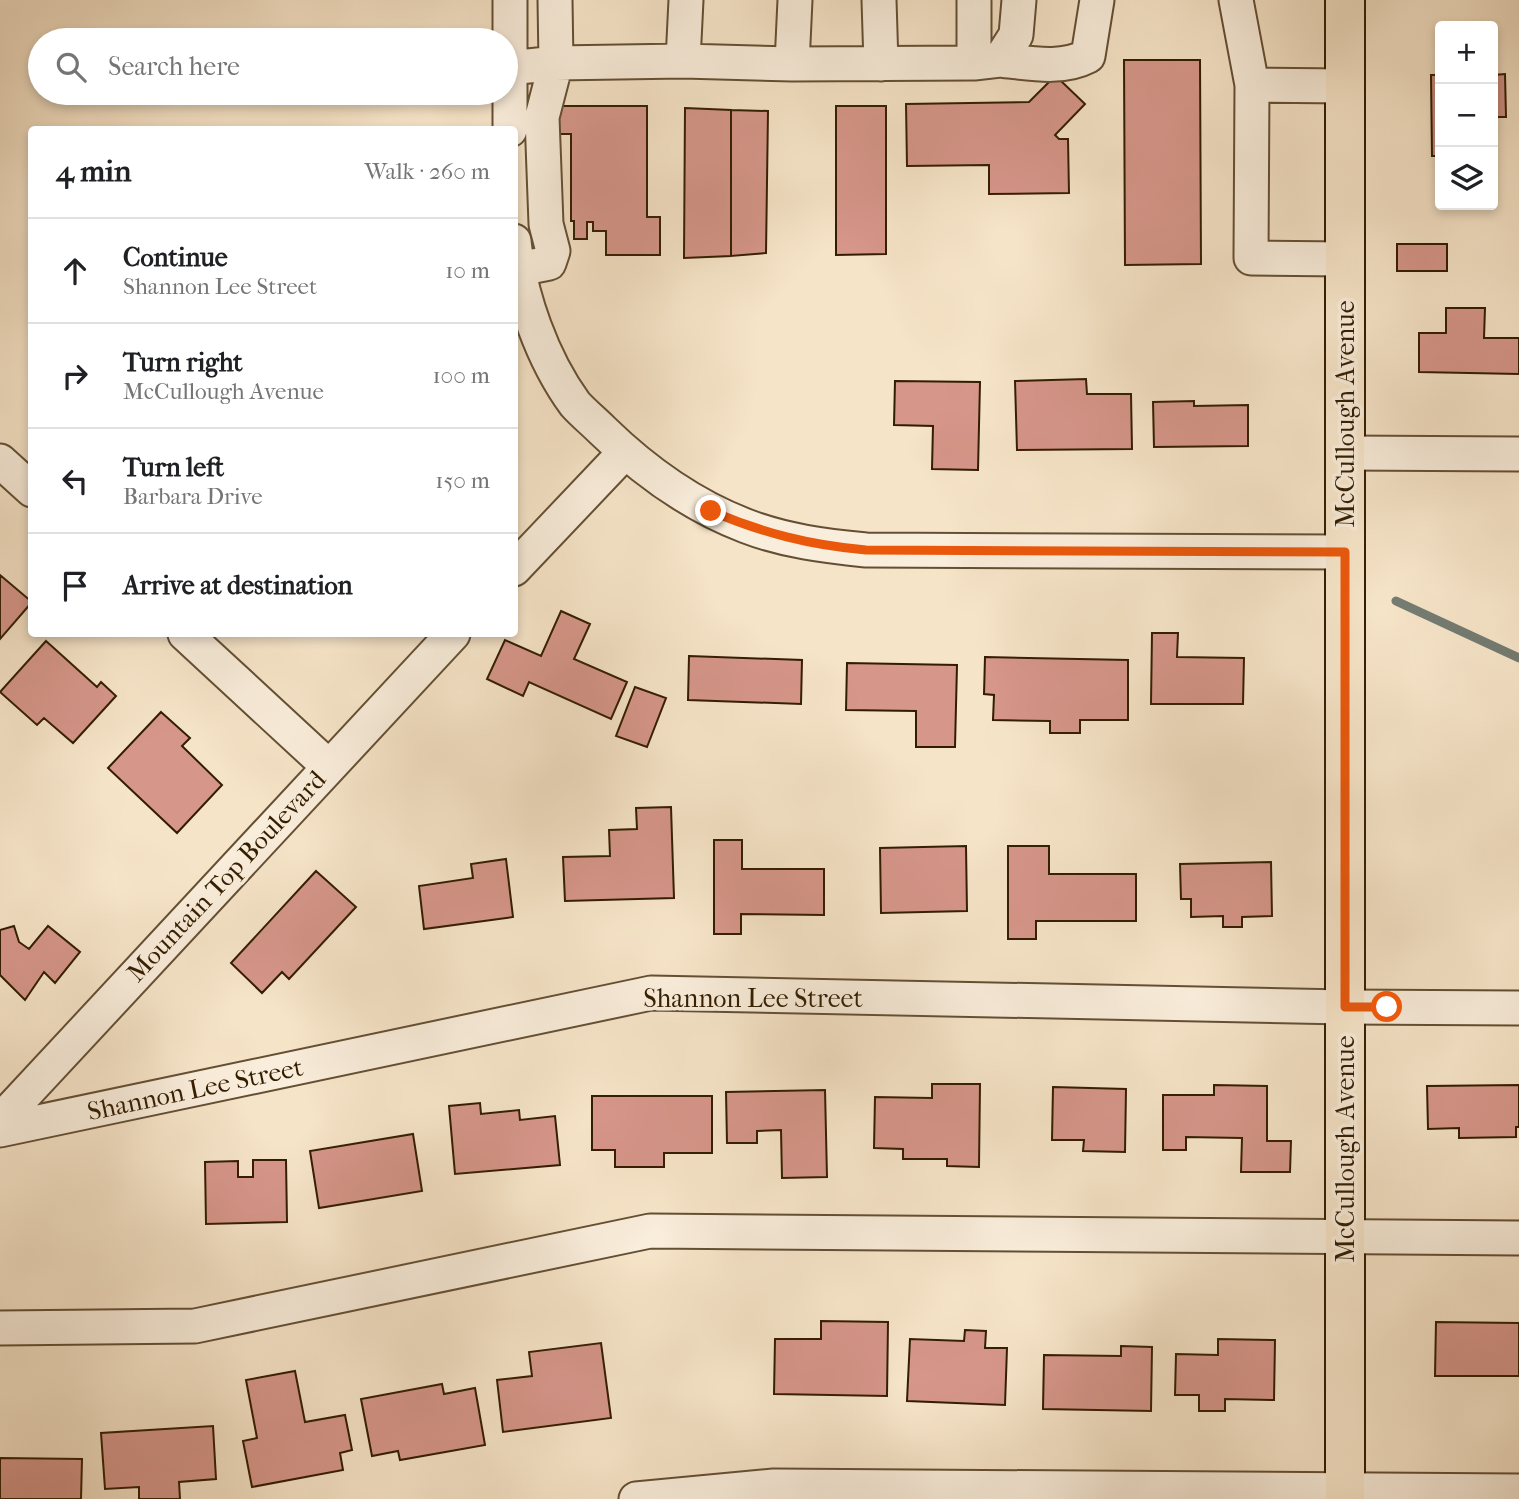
<!DOCTYPE html>
<html lang="en">
<head>
<meta charset="utf-8">
<style>
	body { margin:0; font-family:"IM FELL French Canon",serif; background:#f2f2f2; color:#202124 }
	.controls { position:absolute; right:21px; top:21px; display:grid; overflow:hidden; border-radius:7px; box-shadow:0 4px 10px #0003 }
	.controls button { width:63px; height:63px; display:grid; place-items:center; padding:0; border:0; border-bottom:2px solid #e0e0e0; background:#fff; color:#202124; font:35px sans-serif }
	.stop { position:absolute; width:21px; height:21px; margin:-16px; border:5px solid #ea580c; border-radius:50%; background:#fff }
	.stop.end { background:#ea580c; border-color:#fff; box-shadow:0 2px 7px #0008 }
	.list { margin:0; padding:0; list-style:none }
	h2 { display:flex; justify-content:space-between; align-items:center; height:91px; margin:0; padding:0 28px; font-size:30px }
	h2 small { font-size:23px; font-weight:400; color:#757577 }
	.list li { display:grid; grid-template-columns:46px 1fr auto; gap:21px; align-items:center; box-sizing:border-box; height:105px; padding:0 28px; border-top:2px solid #e0e0e0 }
	.list b { display:block; font-size:26px; white-space:nowrap }
	.list p { margin:0; font-size:23px; white-space:nowrap; color:#757577 }
	.list em { font-size:23px; font-style:normal; color:#757577 }
	.icon { flex:none; width:38px; height:38px; fill:none; stroke:currentColor; stroke-width:2; stroke-linecap:round; stroke-linejoin:round }
	.map { position:relative; flex:none; width:1519px; height:1499px; overflow:hidden }
	.search { position:absolute; background:#fff; box-shadow:0 4px 10px #0003; left:28px; top:28px; width:490px; height:77px; display:flex; align-items:center; gap:18px; box-sizing:border-box; padding:0 24px; border-radius:38px; color:#757577; font-size:26px }
	.panel { position:absolute; background:#fff; box-shadow:0 4px 10px #0003; left:28px; top:126px; width:490px; height:511px; border-radius:7px }
	.map>svg:first-child { display:block }
	.lines { fill:none; stroke-linecap:round; stroke-linejoin:round }
	.stream { stroke:#747c72; stroke-width:9 }
	.building { fill:#d6968a; stroke:#331d01; stroke-width:2 }
	.minor-casing { stroke:#644f33; stroke-width:37 }
	.major-casing { stroke:#331d01; stroke-width:42 }
	.minor { stroke:#f9eddb; stroke-width:33 }
	.major { stroke:#f6e4c8; stroke-width:38 }
	.route { stroke:#ea580c; stroke-width:9 }
	.labels { text-anchor:middle; stroke-width:7; stroke-linejoin:round; paint-order:stroke }
	.street-label { font-size:26px; fill:#331d01; stroke:#f9eddb }
</style>
</head>
<body>
<div class="map">
<svg width="1519" height="1499" viewBox="0 0 1519 1499">
	<rect width="100%" height="100%" fill="#f6e4c8"/>
	<filter id="stains"><feTurbulence type="fractalNoise" baseFrequency=".00286" numOctaves="4"/><feColorMatrix values="0 0 0 0 .2 0 0 0 0 .09 0 0 0 0 .02 0 0 0 .5 -.17"/></filter>
	<radialGradient id="worn" r=".72"><stop offset=".6" stop-color="#630" stop-opacity="0"/><stop offset="1" stop-color="#630" stop-opacity=".3"/></radialGradient>
	<g class="lines">
		<path class="stream" d="M 1396,601 L 1519,658"/>
	</g>
	<path class="building" d="M 1124,60 L 1200,60 L 1201,264 L 1125,265 Z
		M 1505,74 L 1506,117 L 1493,117 L 1493,75 Z
		M 1431,75 L 1440,75 L 1440,156 L 1432,156 Z
		M 1051,80 L 1060,80 L 1085,104 L 1055,135 L 1059,139 L 1068,139 L 1069,193 L 989,194 L 989,165 L 907,166 L 906,104 L 1029,102 Z
		M 556,106 L 647,106 L 647,217 L 660,217 L 660,255 L 606,255 L 606,231 L 593,231 L 593,222 L 587,222 L 587,239 L 574,239 L 574,221 L 571,221 L 571,134 L 556,134 Z
		M 836,106 L 886,106 L 886,254 L 836,255 Z
		M 685,108 L 731,110 L 731,256 L 684,258 Z
		M 731,110 L 768,111 L 766,253 L 731,256 Z
		M 1397,244 L 1447,244 L 1447,271 L 1397,271 Z
		M 1446,308 L 1485,308 L 1484,338 L 1519,338 L 1519,374 L 1419,372 L 1419,333 L 1446,333 Z
		M 1086,379 L 1087,394 L 1131,394 L 1132,449 L 1017,450 L 1015,381 Z
		M 895,381 L 980,382 L 978,470 L 932,469 L 933,426 L 894,425 Z
		M 1194,401 L 1194,406 L 1248,405 L 1248,446 L 1154,447 L 1153,402 Z
		M 0,575 L 32,602 L 0,639 Z
		M 561,611 L 590,624 L 574,659 L 627,682 L 611,719 L 529,682 L 523,696 L 487,679 L 505,640 L 541,656 Z
		M 1152,633 L 1178,633 L 1177,657 L 1244,658 L 1243,704 L 1151,704 Z
		M 46,641 L 97,687 L 101,682 L 116,696 L 73,743 L 44,718 L 37,725 L 0,692 Z
		M 689,656 L 802,660 L 801,704 L 688,700 Z
		M 985,657 L 1128,660 L 1128,720 L 1080,720 L 1080,733 L 1050,733 L 1050,721 L 993,720 L 994,695 L 984,694 Z
		M 847,663 L 957,665 L 955,747 L 916,747 L 916,711 L 846,710 Z
		M 635,687 L 666,698 L 647,747 L 616,736 Z
		M 161,712 L 190,738 L 182,746 L 222,785 L 177,833 L 108,768 Z
		M 671,807 L 674,898 L 565,901 L 563,857 L 610,856 L 609,830 L 637,829 L 636,808 Z
		M 714,840 L 742,840 L 742,869 L 824,869 L 824,915 L 741,914 L 741,934 L 714,934 Z
		M 966,846 L 967,911 L 881,913 L 880,848 Z
		M 1008,846 L 1049,846 L 1049,874 L 1136,874 L 1136,921 L 1036,921 L 1036,939 L 1008,939 Z
		M 506,859 L 513,917 L 424,929 L 419,886 L 473,878 L 471,864 Z
		M 1271,862 L 1272,916 L 1242,917 L 1242,927 L 1223,927 L 1223,916 L 1191,917 L 1191,899 L 1181,899 L 1180,864 Z
		M 316,871 L 356,907 L 289,979 L 282,972 L 262,993 L 231,963 Z
		M 14,926 L 19,942 L 29,949 L 48,926 L 80,952 L 55,983 L 44,972 L 25,1000 L 0,975 L 0,930 Z
		M 932,1084 L 980,1084 L 979,1167 L 947,1166 L 947,1159 L 903,1159 L 903,1149 L 874,1148 L 875,1097 L 932,1098 Z
		M 1214,1085 L 1267,1086 L 1267,1141 L 1291,1141 L 1290,1172 L 1241,1172 L 1242,1138 L 1186,1137 L 1186,1150 L 1163,1150 L 1163,1095 L 1214,1095 Z
		M 1519,1085 L 1519,1127 L 1516,1127 L 1516,1137 L 1459,1138 L 1459,1128 L 1428,1129 L 1427,1086 Z
		M 1053,1087 L 1126,1089 L 1125,1152 L 1083,1151 L 1084,1140 L 1052,1140 Z
		M 825,1090 L 827,1177 L 782,1178 L 781,1130 L 757,1131 L 757,1143 L 727,1143 L 726,1092 Z
		M 592,1096 L 712,1096 L 712,1153 L 664,1153 L 664,1167 L 615,1167 L 615,1150 L 592,1150 Z
		M 480,1103 L 481,1114 L 519,1110 L 520,1120 L 555,1116 L 560,1165 L 455,1174 L 449,1106 Z
		M 413,1134 L 422,1191 L 319,1208 L 310,1151 Z
		M 253,1160 L 286,1160 L 287,1222 L 206,1224 L 205,1162 L 238,1161 L 238,1177 L 253,1177 Z
		M 821,1321 L 888,1322 L 887,1396 L 774,1394 L 775,1339 L 821,1339 Z
		M 1436,1322 L 1519,1323 L 1519,1376 L 1435,1376 Z
		M 965,1330 L 986,1331 L 985,1348 L 1007,1348 L 1005,1405 L 907,1401 L 910,1339 L 964,1341 Z
		M 1218,1339 L 1275,1340 L 1274,1400 L 1225,1399 L 1225,1411 L 1199,1411 L 1199,1395 L 1175,1395 L 1176,1354 L 1218,1355 Z
		M 601,1343 L 611,1418 L 503,1432 L 497,1380 L 532,1376 L 529,1352 Z
		M 1121,1346 L 1152,1347 L 1151,1411 L 1043,1409 L 1044,1355 L 1121,1356 Z
		M 295,1371 L 305,1422 L 345,1415 L 352,1450 L 340,1453 L 343,1470 L 252,1487 L 243,1441 L 257,1438 L 246,1380 Z
		M 442,1384 L 444,1394 L 475,1388 L 485,1445 L 400,1460 L 398,1451 L 372,1456 L 361,1399 Z
		M 213,1426 L 216,1479 L 179,1482 L 180,1499 L 139,1499 L 139,1487 L 105,1489 L 101,1433 Z
		M 0,1458 L 82,1459 L 81,1499 L 0,1499 Z"/>
	<g class="lines">
		<g class="minor-casing">
			<path id="minor" d="M 510,0 L 510,130
				M 686,0 L 683,61 L 792,64 L 974,63 L 1000,60 L 1016,35 L 1019,0
				M 879,0 L 881,64
				M 974,0 L 974,63
				M 1236,0 L 1252,85
				M 1000,60 C 1030,63 1061,70 1088,56 L 1097,0
				M 792,64 L 795,0
				M 510,68 L 556,63 L 683,61
				M 1345,86 L 1252,85 L 1251,258 L 1345,259
				M 514,241 C 520,296 542,359 575,404 C 583,413 593,421 602,430 C 644,471 691,505 746,526 C 785,541 825,546 866,550 L 1345,552
				M 519,269 L 549,263 L 553,251 L 546,224 L 542,117 L 556,63 L 555,0
				M 1345,453 L 1519,454
				M 0,461 L 32,490
				M 514,569 L 625,452
				M 185,634 L 328,766
				M 0,1121 L 453,634
				M 0,1130 L 651,993 L 1345,1007 L 1519,1008
				M 0,1328 L 195,1326 L 650,1231 L 1519,1238
				M 636,1499 L 774,1486 L 1519,1491"/>
		</g>
		<g class="major-casing">
			<path id="major" d="M 1345,0 L 1345,1499"/>
		</g>
		<use href="#minor" class="minor"/>
		<use href="#major" class="major"/>
	</g>
	<g class="lines">
		<path class="route" d="M 711,511 C 763,533 809,545 866,550 L 1345,552 L 1345,1007 L 1387,1007"/>
	</g>
	<g class="labels">
		<g class="street-label">
			<text transform="translate(1345 414) rotate(-90)" y="9">McCullough Avenue</text>
			<text transform="translate(226 876) rotate(-47)" y="9">Mountain Top Boulevard</text>
			<text x="753" y="1007">Shannon Lee Street</text>
			<text transform="translate(195 1089) rotate(-12)" y="9">Shannon Lee Street</text>
			<text transform="translate(1345 1149) rotate(-90)" y="9">McCullough Avenue</text>
		</g>
	</g>
	<rect width="100%" height="100%" filter="url(#stains)"/>
	<rect width="100%" height="100%" fill="url(#worn)"/>
</svg>
<div class="controls">
<button>+</button>
<button>−</button>
<button><svg class="icon" aria-label="layers" viewBox="0 0 24 24"><path d="M12 4l9 5-9 5-9-5zM3 14l9 5 9-5"/></svg></button>
</div>
<div class="stop" style="left:1387px;top:1007px"></div>
<div class="stop end" style="left:711px;top:511px"></div>
<div class="search"><svg class="icon" aria-label="search" viewBox="0 0 24 24"><circle cx="10" cy="10" r="6"/><path d="M15 15l6 6"/></svg>Search here</div>
<section class="panel">
<h2>4 min<small>Walk · 260 m</small></h2>
<ul class="list">
<li><svg class="icon" aria-label="ahead" viewBox="0 0 24 24"><path d="M12 20V5M6 11l6-6 6 6"/></svg><div><b>Continue</b><p>Shannon Lee Street</p></div><em>10 m</em></li>
<li><svg class="icon" aria-label="right" viewBox="0 0 24 24"><path d="M7 20v-9h11M14 6l5 5-5 5"/></svg><div><b>Turn right</b><p>McCullough Avenue</p></div><em>100 m</em></li>
<li><svg class="icon" aria-label="left" viewBox="0 0 24 24"><path d="M17 20v-9H6M10 6l-5 5 5 5"/></svg><div><b>Turn left</b><p>Barbara Drive</p></div><em>150 m</em></li>
<li><svg class="icon" aria-label="arrive" viewBox="0 0 24 24"><path d="M6 21V4h12l-3 4 3 4H6"/></svg><div><b>Arrive at destination</b></div></li>
</ul>
</section>
</div>
</body>
</html>
